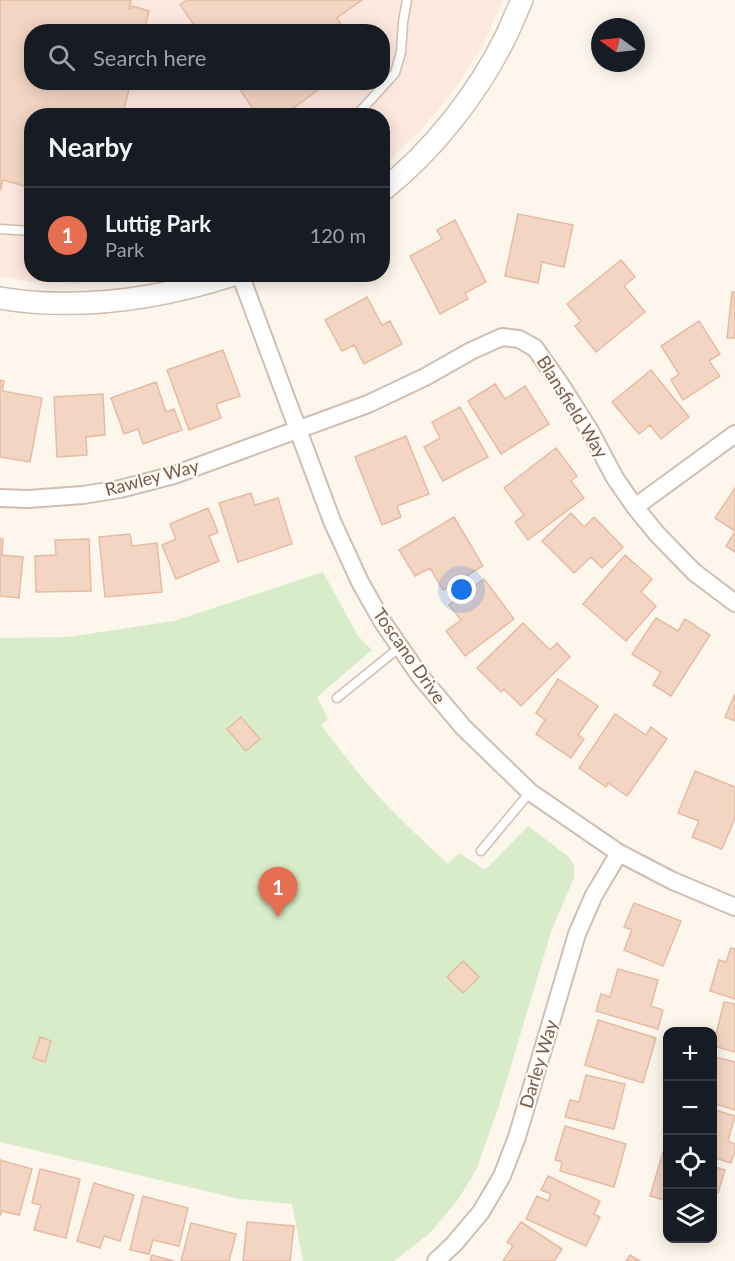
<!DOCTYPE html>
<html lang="en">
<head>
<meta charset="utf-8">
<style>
	body { margin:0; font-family:Lato,sans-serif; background:#20242c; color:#f1f3f6 }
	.controls { position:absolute; right:18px; bottom:18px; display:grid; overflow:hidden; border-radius:12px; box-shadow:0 3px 15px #0003 }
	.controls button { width:54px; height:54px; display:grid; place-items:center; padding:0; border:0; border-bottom:2px solid #363941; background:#171b24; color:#f1f3f6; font:30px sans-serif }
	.compass { position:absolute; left:591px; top:18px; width:54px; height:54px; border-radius:50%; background:#171b24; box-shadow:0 3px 15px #0003; rotate:285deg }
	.you { position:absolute; left:462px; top:590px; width:21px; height:21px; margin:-15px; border:4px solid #fff; border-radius:50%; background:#1a73e8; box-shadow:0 0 0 9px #1a73e833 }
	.badge { display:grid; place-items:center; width:39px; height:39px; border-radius:50%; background:#e76f51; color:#fff; font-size:20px; font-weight:700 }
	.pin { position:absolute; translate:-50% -50px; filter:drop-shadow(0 2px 3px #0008) }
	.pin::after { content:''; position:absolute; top:32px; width:21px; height:18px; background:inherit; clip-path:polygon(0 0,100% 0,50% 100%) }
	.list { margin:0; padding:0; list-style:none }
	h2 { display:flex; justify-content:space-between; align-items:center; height:78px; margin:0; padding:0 24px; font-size:26px }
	h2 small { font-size:20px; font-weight:400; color:#9ea1a6 }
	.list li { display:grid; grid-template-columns:39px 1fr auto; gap:18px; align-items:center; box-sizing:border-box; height:96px; padding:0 24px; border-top:2px solid #363941 }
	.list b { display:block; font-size:22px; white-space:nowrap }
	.list p { margin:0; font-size:20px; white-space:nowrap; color:#9ea1a6 }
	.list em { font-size:20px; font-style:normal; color:#9ea1a6 }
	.icon { flex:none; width:33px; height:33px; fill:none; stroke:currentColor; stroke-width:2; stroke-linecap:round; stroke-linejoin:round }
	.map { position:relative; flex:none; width:735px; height:1261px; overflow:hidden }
	.search { position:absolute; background:#171b24; box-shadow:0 3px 15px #0003; left:24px; top:24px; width:366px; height:66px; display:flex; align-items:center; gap:15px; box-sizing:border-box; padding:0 21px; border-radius:24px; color:#9ea1a6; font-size:22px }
	.panel { position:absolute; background:#171b24; box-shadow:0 3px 15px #0003; left:24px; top:108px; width:366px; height:174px; border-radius:24px }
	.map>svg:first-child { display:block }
	.commercial { fill:#fde8e0; fill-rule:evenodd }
	.green { fill:#d8ecc9 }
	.building { fill:#f3d5c3; stroke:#e6bba3; stroke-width:1.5 }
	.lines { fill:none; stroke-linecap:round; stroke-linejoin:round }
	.service-casing { stroke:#d1beb0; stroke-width:11 }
	.minor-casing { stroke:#d1beb0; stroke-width:20 }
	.tertiary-casing { stroke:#d1beb0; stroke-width:24 }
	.service { stroke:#fff; stroke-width:8 }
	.minor { stroke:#fff; stroke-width:16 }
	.tertiary { stroke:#fff; stroke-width:21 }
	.labels { text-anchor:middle; stroke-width:4.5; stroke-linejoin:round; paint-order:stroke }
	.street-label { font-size:18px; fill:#7a5c4d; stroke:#fffaf3 }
</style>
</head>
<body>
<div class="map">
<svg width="735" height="1261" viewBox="0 0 735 1261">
	<rect width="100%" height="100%" fill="#fdf6ec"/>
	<path class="commercial" d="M 0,0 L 503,0 L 484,43 L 457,86 L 420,131 L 383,166 L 382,116 L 32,116 L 32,274 L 158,275 L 127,281 L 75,284 L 27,281 L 0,276 ZM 32,32 L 382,32 L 382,82 L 32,82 Z"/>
	<path class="green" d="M 323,572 L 358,636 L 372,650 L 317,697 L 328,719 L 321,725 C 340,750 359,775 380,798 C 402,821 425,843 448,864 L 459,853 L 485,870 L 528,826 L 569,857 L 574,866 L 574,878 L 552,929 L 499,1106 L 476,1170 L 457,1201 L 430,1233 L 394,1261 L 303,1261 L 292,1204 L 239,1199 L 0,1142 L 0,638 L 68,637 L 174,621 Z"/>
	<path class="building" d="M 0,0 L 131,0 L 129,9 L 131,9 L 132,6 L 149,11 L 144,32 L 32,32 L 32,82 L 131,82 L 122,116 L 32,116 L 32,188 L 3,180 L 0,191 Z
		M 187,0 L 362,0 L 337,18 L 346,32 L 199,32 L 180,5 Z
		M 235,82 L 329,82 L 284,115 L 284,116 L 258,116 Z
		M 518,214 L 573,225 L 564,267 L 542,262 L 538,283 L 505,276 Z
		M 455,220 L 486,282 L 465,293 L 468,299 L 440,314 L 410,256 L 442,239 L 437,230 Z
		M 621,260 L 635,277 L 624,286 L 645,312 L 596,352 L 575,326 L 581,321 L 567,304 Z
		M 732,292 L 735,292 L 735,338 L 727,338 Z
		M 367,297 L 382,325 L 390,321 L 402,344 L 364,364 L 354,345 L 342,351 L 325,320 Z
		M 699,321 L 720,354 L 709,361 L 720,376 L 683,400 L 671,380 L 679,374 L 661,346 Z
		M 223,350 L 240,396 L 216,404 L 221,418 L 189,430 L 167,370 Z
		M 651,370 L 689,417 L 661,439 L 650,425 L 639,434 L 612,402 Z
		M 0,380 L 4,381 L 2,391 L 42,398 L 30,462 L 0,457 Z
		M 156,382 L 166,412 L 174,409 L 182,430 L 143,444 L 138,429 L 124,434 L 111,398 Z
		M 495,384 L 505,399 L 525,386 L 549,424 L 501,454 L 468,401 Z
		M 103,394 L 105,435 L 86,437 L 87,455 L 57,457 L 54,397 Z
		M 460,407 L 488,457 L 443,481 L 424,447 L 440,438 L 432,422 Z
		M 406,436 L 429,494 L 397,506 L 401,517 L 382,525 L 355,457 Z
		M 556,448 L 577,476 L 571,481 L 584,498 L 528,540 L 515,522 L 524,515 L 504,488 Z
		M 735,488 L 735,531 L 715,518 Z
		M 251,493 L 255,505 L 278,498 L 292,544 L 238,562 L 219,503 Z
		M 208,508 L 218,532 L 209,536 L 219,561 L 176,579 L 162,545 L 176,539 L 170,524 Z
		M 571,513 L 584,527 L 594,517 L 623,547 L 602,568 L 591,557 L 574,573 L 542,541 Z
		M 454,517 L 483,566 L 443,590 L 430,568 L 415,576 L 399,550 Z
		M 735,532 L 735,552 L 726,546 Z
		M 130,534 L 132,546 L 157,543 L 162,592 L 105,597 L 99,537 Z
		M 0,539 L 3,539 L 2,555 L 23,557 L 19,598 L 0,596 Z
		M 89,539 L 91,591 L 36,592 L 35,556 L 56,555 L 55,540 Z
		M 625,555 L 652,579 L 641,592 L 656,606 L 626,641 L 583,604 Z
		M 484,579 L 514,619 L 465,656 L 446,631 L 461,620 L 449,605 Z
		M 656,618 L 678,631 L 685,619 L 710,635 L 671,696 L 653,685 L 661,672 L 632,654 Z
		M 523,623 L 550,650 L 557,643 L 570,657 L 521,706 L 504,689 L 501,692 L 477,668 Z
		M 558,679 L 598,706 L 578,735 L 584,739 L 571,758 L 536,734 L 545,720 L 536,713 Z
		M 735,694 L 735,721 L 725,717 Z
		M 615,714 L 646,735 L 651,727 L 667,739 L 627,796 L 608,783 L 606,787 L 579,768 Z
		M 241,717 L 260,739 L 246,751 L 227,729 Z
		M 695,771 L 735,787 L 735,818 L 722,849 L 692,837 L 699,821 L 678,813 Z
		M 634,903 L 681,921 L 663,966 L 624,950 L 632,930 L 624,927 Z
		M 731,948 L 735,949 L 735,999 L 710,991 L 719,960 L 726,962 Z
		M 463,961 L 479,977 L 463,993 L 447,977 Z
		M 618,969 L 658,980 L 651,1006 L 663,1010 L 658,1029 L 596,1011 L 601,994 L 610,997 Z
		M 724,1002 L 735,1004 L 735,1052 L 713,1046 Z
		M 598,1020 L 656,1038 L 643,1083 L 585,1065 Z
		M 40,1037 L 51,1041 L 45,1062 L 33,1058 Z
		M 712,1056 L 735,1062 L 735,1110 L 712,1103 Z
		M 586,1075 L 625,1084 L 614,1129 L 565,1117 L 570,1100 L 579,1102 Z
		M 712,1109 L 735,1116 L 728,1141 L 735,1144 L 735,1151 L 731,1163 L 712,1157 Z
		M 565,1126 L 626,1144 L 614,1187 L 560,1171 L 562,1162 L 555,1160 Z
		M 663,1152 L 668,1153 L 668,1201 L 650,1196 Z
		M 0,1160 L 32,1169 L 19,1215 L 2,1211 L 0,1216 Z
		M 712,1166 L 725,1170 L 718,1193 L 712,1192 Z
		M 40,1169 L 80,1179 L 66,1238 L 34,1230 L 41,1205 L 32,1203 Z
		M 548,1176 L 600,1201 L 594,1214 L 600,1217 L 586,1246 L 526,1219 L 537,1196 L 548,1201 L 551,1194 L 541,1190 Z
		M 94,1183 L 134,1195 L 120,1241 L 104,1236 L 100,1248 L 77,1241 Z
		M 143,1196 L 188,1208 L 179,1246 L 153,1240 L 149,1254 L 130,1250 Z
		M 247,1222 L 294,1226 L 290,1261 L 243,1261 Z
		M 521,1222 L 562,1249 L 554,1261 L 503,1261 L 513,1246 L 507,1242 Z
		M 191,1223 L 236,1234 L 229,1261 L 181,1261 Z
		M 152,1255 L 174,1261 L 150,1261 Z
		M 630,1255 L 640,1261 L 626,1261 Z"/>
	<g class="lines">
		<g class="service-casing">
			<path id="service" d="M 356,116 L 395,73 L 401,52 L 403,22 L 407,0
				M 0,229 L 32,231
				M 337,698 L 400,647
				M 481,851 L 530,792"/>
		</g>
		<g class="minor-casing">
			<path id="minor" d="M 240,274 L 332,521 L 360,582 L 382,621 L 420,676 L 463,727 L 530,792 L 619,853 L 673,881 L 735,907
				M 0,498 L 28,499 L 83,495 L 120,489 L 174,475 L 368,404 L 425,377 L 471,351 L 502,337 L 519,339 L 535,348 L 561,385 L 590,431 L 615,478 L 635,507 L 657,534 L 694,572 L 735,603
				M 635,507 L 735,434
				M 436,1261 L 454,1244 L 481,1212 L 502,1176 L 517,1137 L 577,934 L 594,895 L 619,853"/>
		</g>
		<g class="tertiary-casing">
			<path id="tertiary" d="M 382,191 C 433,151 479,92 507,34 C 512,23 517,11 522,0
				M 0,298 C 79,311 160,299 236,274"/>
		</g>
		<use href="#service" class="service"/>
		<use href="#minor" class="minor"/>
		<use href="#tertiary" class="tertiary"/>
	</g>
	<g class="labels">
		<g class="street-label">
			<text transform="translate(572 407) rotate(58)" y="6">Blansfield Way</text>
			<text transform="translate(152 478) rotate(-15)" y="6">Rawley Way</text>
			<text transform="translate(409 656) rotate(55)" y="6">Toscano Drive</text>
			<text transform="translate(539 1064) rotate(-73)" y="6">Darley Way</text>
		</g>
	</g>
</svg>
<div class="controls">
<button>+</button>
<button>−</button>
<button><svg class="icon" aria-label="locate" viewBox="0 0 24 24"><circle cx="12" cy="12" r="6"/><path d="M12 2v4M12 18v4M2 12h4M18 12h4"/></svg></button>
<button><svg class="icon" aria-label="layers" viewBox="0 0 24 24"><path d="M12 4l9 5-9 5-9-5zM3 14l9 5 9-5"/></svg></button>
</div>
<svg class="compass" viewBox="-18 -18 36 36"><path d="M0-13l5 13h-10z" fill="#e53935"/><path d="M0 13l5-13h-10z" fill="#9ea1a6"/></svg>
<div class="you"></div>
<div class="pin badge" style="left:278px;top:917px">1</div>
<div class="search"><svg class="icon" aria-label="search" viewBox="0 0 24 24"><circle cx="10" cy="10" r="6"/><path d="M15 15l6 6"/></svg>Search here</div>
<section class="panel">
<h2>Nearby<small></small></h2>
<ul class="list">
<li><span class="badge">1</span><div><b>Luttig Park</b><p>Park</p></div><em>120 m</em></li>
</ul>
</section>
</div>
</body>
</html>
